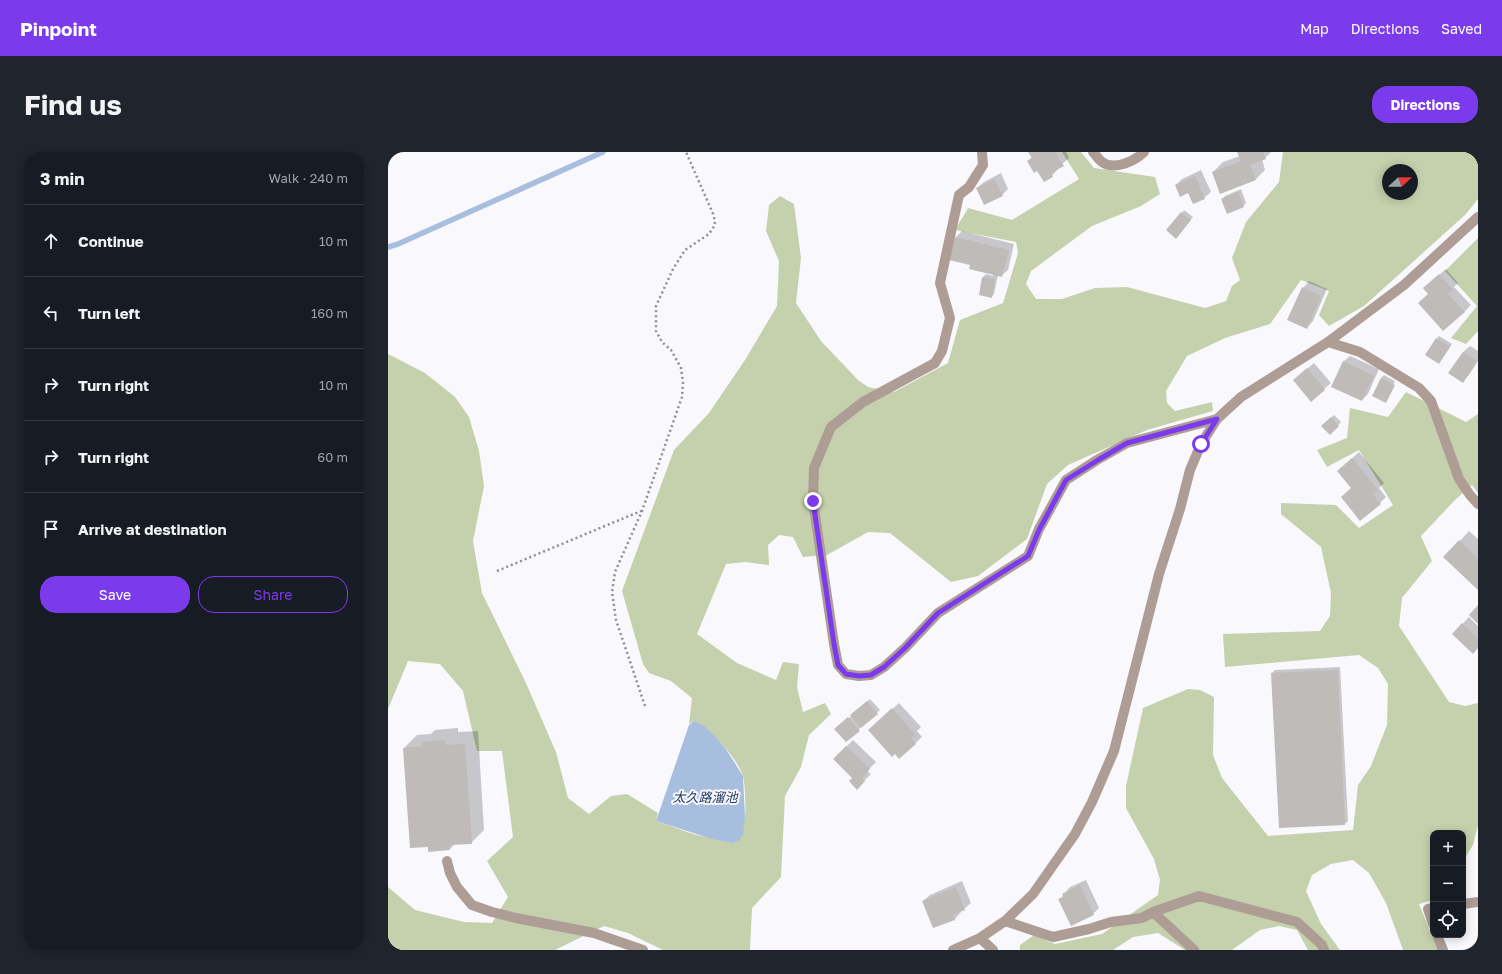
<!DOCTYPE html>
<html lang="en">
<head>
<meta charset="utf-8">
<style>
	body { margin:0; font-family:"Golos Text","Noto Sans JP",sans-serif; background:#20242c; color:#f1f3f6 }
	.controls { position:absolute; right:12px; bottom:12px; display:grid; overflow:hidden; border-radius:8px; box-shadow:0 2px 10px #0003 }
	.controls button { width:36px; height:36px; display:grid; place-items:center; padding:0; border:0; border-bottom:1px solid #363941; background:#171b24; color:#f1f3f6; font:20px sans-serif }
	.compass { position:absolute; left:994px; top:12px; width:36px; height:36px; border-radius:50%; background:#171b24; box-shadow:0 2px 10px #0003; rotate:69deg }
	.stop { position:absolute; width:12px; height:12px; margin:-9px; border:3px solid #7c3aed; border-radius:50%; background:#fff }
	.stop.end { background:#7c3aed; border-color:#fff; box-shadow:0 1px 4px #0008 }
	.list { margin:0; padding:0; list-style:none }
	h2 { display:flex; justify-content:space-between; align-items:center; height:52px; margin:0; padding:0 16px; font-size:17px }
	h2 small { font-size:13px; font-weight:400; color:#9ea1a6 }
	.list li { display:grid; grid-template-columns:26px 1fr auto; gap:12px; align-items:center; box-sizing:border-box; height:72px; padding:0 16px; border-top:1px solid #363941 }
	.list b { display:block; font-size:15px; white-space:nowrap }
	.list em { font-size:13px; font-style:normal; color:#9ea1a6 }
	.actions { display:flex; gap:8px; padding:12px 16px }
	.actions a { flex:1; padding:9px 0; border:1px solid #7c3aed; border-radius:16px; text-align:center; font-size:14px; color:#7c3aed }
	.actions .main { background:#7c3aed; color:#fff }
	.icon { flex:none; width:22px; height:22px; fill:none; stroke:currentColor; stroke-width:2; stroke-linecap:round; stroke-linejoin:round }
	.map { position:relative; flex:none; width:1090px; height:798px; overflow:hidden; border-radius:16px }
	header { display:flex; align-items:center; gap:24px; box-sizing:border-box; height:56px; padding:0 20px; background:#7c3aed; color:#fff }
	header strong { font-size:19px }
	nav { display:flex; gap:22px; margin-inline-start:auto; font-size:14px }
	.intro { display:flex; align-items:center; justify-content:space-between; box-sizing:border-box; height:96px; padding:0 24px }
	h1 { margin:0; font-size:28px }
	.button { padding:10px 18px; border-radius:16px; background:#7c3aed; color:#fff; font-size:14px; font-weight:700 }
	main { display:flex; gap:24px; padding:0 24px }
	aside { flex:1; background:#171b24; border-radius:16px; box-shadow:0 2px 10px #0003 }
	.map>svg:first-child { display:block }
	.forest { fill:#c4d1ac; fill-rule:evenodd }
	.water { fill:#a8bede }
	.shadow { fill:#0003 }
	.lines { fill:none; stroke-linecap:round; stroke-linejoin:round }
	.stream { stroke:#a8bede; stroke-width:5.5 }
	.building { fill:#bfbbb8 }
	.path { stroke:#8e8d91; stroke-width:2.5; stroke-dasharray:2 3; stroke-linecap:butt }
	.minor { stroke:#ae9d95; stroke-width:10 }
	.route { stroke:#7c3aed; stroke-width:5 }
	.labels { text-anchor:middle; stroke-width:4; stroke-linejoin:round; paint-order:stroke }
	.water-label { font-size:13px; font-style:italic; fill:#1a3862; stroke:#f9f8fd }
</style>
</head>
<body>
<header>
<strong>Pinpoint</strong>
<nav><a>Map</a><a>Directions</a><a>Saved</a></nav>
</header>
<div class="intro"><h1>Find us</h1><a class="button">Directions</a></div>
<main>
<aside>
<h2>3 min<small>Walk · 240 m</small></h2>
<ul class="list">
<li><svg class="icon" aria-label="ahead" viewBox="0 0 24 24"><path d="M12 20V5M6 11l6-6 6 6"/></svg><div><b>Continue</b></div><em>10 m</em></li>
<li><svg class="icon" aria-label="left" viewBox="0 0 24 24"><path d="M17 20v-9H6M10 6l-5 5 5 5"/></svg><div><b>Turn left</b></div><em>160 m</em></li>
<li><svg class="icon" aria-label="right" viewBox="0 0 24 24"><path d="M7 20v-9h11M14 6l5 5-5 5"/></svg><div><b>Turn right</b></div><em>10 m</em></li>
<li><svg class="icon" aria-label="right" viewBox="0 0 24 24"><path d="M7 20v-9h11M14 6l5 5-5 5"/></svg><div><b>Turn right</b></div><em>60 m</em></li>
<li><svg class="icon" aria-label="arrive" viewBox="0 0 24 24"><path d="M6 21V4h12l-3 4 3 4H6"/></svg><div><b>Arrive at destination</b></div></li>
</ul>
<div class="actions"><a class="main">Save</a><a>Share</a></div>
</aside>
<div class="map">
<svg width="1090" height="798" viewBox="0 0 1090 798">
	<rect width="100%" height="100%" fill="#f9f8fd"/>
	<path class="forest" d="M 674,0 L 693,0 L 706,16 L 767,25 L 772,42 L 753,54 L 704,74 L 643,119 L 638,132 L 648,147 L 674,147 L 707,136 L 739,135 L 817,156 L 838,149 L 844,134 L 852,128 L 844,106 L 858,70 L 891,30 L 895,0 L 1090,0 L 1090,47 L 1077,63 L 976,154 L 941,174 L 931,163 L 941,139 L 913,128 L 882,172 L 837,186 L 799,204 L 778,239 L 779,251 L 787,259 L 824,250 L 825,259 L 759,278 L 680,313 L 659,332 L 639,387 L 590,424 L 563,430 L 502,381 L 480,380 L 439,403 L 415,405 L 405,385 L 391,383 L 380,393 L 381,413 L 357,410 L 338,412 L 309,482 L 349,511 L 388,528 L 395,510 L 411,512 L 409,535 L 415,560 L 437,551 L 443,562 L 421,583 L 413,615 L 397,644 L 393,725 L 364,756 L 362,798 L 275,798 L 240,781 L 216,774 L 167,798 L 0,798 L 0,735 L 27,758 L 76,770 L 104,771 L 120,745 L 99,709 L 125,685 L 114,599 L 89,599 L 75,539 L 52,512 L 20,509 L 0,557 L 0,202 L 37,221 L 67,245 L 81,265 L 91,299 L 96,334 L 85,389 L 94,441 L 137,529 L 168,600 L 180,646 L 201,662 L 223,644 L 239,642 L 270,661 L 268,669 L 305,682 L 344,691 C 347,684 356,671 357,664 C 358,658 357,630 355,624 C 349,606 324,578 307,569 L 301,572 L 304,546 L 283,529 L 261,521 L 255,512 L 234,439 L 286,298 L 321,261 L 357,208 L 389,154 L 391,109 L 378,79 L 381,53 L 392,44 L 406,52 L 413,106 L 408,151 L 433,189 L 470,228 L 480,235 L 506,240 L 560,211 L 572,168 L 615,151 L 630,101 L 628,90 L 567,78 L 580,56 L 624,68 L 691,27 ZM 1000,18 L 1024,18 L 1024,42 L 1000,42 Z
		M 1090,86 L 1090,179 L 1078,192 L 1063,186 L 1089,154 L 1057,119 Z
		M 1018,240 L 1078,270 L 1090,262 L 1090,341 L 1084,333 L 1067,348 L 1033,384 L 1044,409 L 1014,446 L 1011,474 L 1061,550 L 1077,554 L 1090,551 L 1090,673 L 1085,693 L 1075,709 L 1075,681 L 1045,681 L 1045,748 L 1031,752 L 1050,798 L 1015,798 L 998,751 L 981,721 L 965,708 L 943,712 L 924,723 L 918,739 L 933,772 L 952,798 L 920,798 L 909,778 L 891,774 L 872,778 L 844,798 L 797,798 L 770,781 L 745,785 L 725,798 L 632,798 L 632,793 L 646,783 L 667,792 L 714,782 L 770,743 L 772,728 L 766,707 L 738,656 L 738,634 L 755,556 L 800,537 L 812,538 L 826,545 L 825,603 L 834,626 L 880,684 L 965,678 L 970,633 L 983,614 L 999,573 L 1000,532 L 990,516 L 971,503 L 837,515 L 835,482 L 932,479 L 942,464 L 943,441 L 933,395 L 893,362 L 893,351 L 948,353 L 971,376 L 1005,353 L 971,298 L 939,315 L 929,298 L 959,286 L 962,256 L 1000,265 Z"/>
	<path class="water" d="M 307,569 L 316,574 L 327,584 L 338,597 L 355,624 L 357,665 L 355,683 L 351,689 L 344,691 L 324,687 L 268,669 L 301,573 Z"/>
	<path class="shadow" d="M 641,0 L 678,0 L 681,6 L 670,16 L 670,17 L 664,24 L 640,9 L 644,5 Z
		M 850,0 L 883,0 L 877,6 L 874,7 L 877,18 L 868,27 L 833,41 L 825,20 L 835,10 L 852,4 Z
		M 813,18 L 823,40 L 816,46 L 801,40 L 788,33 L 794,27 Z
		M 613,21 L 620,37 L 614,43 L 589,36 L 596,30 Z
		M 853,37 L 858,51 L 855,54 L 834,47 L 837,44 Z
		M 796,58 L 805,65 L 790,83 L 794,61 Z
		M 574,79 L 626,92 L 620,118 L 613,124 L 610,123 L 606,142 L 603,145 L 595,125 L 598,122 L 605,124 L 605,122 L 583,112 L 568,85 Z
		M 1058,117 L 1070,131 L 1066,135 L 1083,153 L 1076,160 L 1042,142 L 1043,130 Z
		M 921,129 L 939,137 L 925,169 L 919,176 L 915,136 Z
		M 1051,184 L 1064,192 L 1054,207 L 1049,186 Z
		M 1082,194 L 1090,199 L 1090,209 L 1081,223 L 1075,229 L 1062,221 L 1075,200 Z
		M 962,204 L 991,217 L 980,242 L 974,248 L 955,210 Z
		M 926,211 L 943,231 L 936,237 L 913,222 Z
		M 996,223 L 1007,229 L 998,248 L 985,244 L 993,226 Z
		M 946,263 L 953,270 L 942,282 L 934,274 Z
		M 971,300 L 996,331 L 991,336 L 998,345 L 992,351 L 950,319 Z
		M 1081,379 L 1090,387 L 1090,436 L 1072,389 Z
		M 1081,465 L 1090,474 L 1090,495 L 1065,482 Z
		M 952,515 L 960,669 L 957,672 L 884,521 L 887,518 Z
		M 482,547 L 492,558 L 458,589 L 451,575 Z
		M 511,551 L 533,575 L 529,579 L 534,585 L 511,606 L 488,572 Z
		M 70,576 L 70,580 L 90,579 L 96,678 L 83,691 L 67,692 L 62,697 L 16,596 L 29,583 L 43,582 L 47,578 Z
		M 465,588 L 488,610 L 479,619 L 483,622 L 469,636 L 466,626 L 446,607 Z
		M 698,728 L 711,756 L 705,762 L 672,747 L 682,735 Z
		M 574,729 L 583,751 L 576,757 L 572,759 L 573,760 L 567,767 L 546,775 L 535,749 L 542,743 Z"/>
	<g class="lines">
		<path class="stream" d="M 0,95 L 10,92 L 215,0"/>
	</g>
	<path class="building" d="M 640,0 L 667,0 L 676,14 L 663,21 L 665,25 L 656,30 L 649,19 L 646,21 L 639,9 L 644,6 Z
		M 849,0 L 875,0 L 878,7 L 862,13 L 868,28 L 832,42 L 824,20 L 853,9 Z
		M 807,24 L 817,47 L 805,52 L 800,41 L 792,45 L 787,33 Z
		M 606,27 L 615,44 L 596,53 L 588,36 Z
		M 850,40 L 856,55 L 839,62 L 833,47 Z
		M 793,60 L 803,68 L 788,87 L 778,78 Z
		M 567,85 L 621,98 L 614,125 L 581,117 L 582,113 L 561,108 Z
		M 1051,122 L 1065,138 L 1060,142 L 1077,160 L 1055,179 L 1030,151 L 1040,142 L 1035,136 Z
		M 594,125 L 607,127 L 604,146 L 591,143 Z
		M 914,135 L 933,144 L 919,177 L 899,168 Z
		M 1048,186 L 1062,195 L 1051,212 L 1037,203 Z
		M 1075,200 L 1089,209 L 1075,231 L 1060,221 Z
		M 955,209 L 986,224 L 974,249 L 943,235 Z
		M 919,216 L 937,238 L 923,250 L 905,228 Z
		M 993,226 L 1007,233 L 998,251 L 984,244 Z
		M 943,265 L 951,274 L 942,283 L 933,274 Z
		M 964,306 L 990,338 L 985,342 L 993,352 L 972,369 L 953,345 L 963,336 L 949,319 Z
		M 1071,388 L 1090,406 L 1090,438 L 1055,405 Z
		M 1090,453 L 1090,472 L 1081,463 Z
		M 1074,471 L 1090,486 L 1090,496 L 1085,502 L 1064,482 Z
		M 950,518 L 957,673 L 891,676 L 883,521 Z
		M 479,549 L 490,562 L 473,576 L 462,563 Z
		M 504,556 L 527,582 L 523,586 L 528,592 L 511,607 L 507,602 L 504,605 L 480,578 Z
		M 460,565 L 472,579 L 458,590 L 446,577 Z
		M 57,588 L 58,593 L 77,592 L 84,692 L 62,693 L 62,698 L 40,700 L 40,695 L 22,696 L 15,596 L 34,594 L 34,590 Z
		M 458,594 L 482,617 L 474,626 L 477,629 L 469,638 L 461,629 L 464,626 L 445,607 Z
		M 692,733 L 706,763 L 683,774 L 670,747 L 676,745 L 674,742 Z
		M 568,735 L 577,758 L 565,763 L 567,768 L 545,776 L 534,749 Z"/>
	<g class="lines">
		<path class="path" d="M 109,419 L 253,359
			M 257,554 L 228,468 L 224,440 L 227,420 L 254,359 L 294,245 L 295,230 L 293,216 L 283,198 L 274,190 L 268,179 L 268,154 L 285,117 L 297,98 L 321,82 L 327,73 L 326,64 L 298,0"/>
		<path class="minor" d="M 594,0 L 595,13 L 581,35 L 571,43 L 552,131 L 562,166 L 554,199 L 547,211 L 475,250 L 443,275 L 426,316 L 425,349 L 446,492 L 450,513 L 458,522 L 471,524 L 483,523 L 496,515 L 517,496 L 550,461 L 640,404 L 651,377 L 678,328 L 709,308 L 739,291 L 829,267
			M 705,0 C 708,3 710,7 714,10 C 726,19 747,9 756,0
			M 940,190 L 972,200 L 1031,236 L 1043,249 L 1071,327 L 1082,343 L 1090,352
			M 59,709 L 62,721 L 69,735 L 84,753 L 104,760 L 128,766 L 206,781 L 255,798
			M 1075,752 L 1090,750
			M 1045,756 L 1040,757 L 1045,772
			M 765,760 L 806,798
			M 617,769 L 665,785 L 701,777 L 723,770 L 754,766 L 765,760 L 811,744 L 909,770 L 934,793 L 936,798
			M 1049,783 L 1055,798
			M 592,786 L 605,798
			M 565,798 L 592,786 L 617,769 L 645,742 L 687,682 L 704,650 L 726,599 L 771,422 L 792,357 L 802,318 L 813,292 L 829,267 L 853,245 L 940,190 L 1016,133 L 1090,65"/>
	</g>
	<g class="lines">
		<path class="route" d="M 425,349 L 446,492 L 450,513 L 458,522 L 471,524 L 483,523 L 496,515 L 517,496 L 550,461 L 640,404 L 651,378 L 678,328 L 710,308 L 739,291 L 829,267 L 813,292"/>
	</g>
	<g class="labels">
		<g class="water-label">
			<text x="317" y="650">太久路溜池</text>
		</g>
	</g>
</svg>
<div class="controls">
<button>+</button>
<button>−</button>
<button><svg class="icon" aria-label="locate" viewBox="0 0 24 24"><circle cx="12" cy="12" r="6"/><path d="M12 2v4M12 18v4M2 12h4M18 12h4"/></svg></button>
</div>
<svg class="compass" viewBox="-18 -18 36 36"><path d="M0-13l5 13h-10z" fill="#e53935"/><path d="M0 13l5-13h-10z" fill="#9ea1a6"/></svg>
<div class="stop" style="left:813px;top:292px"></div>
<div class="stop end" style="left:425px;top:349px"></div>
</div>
</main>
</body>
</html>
